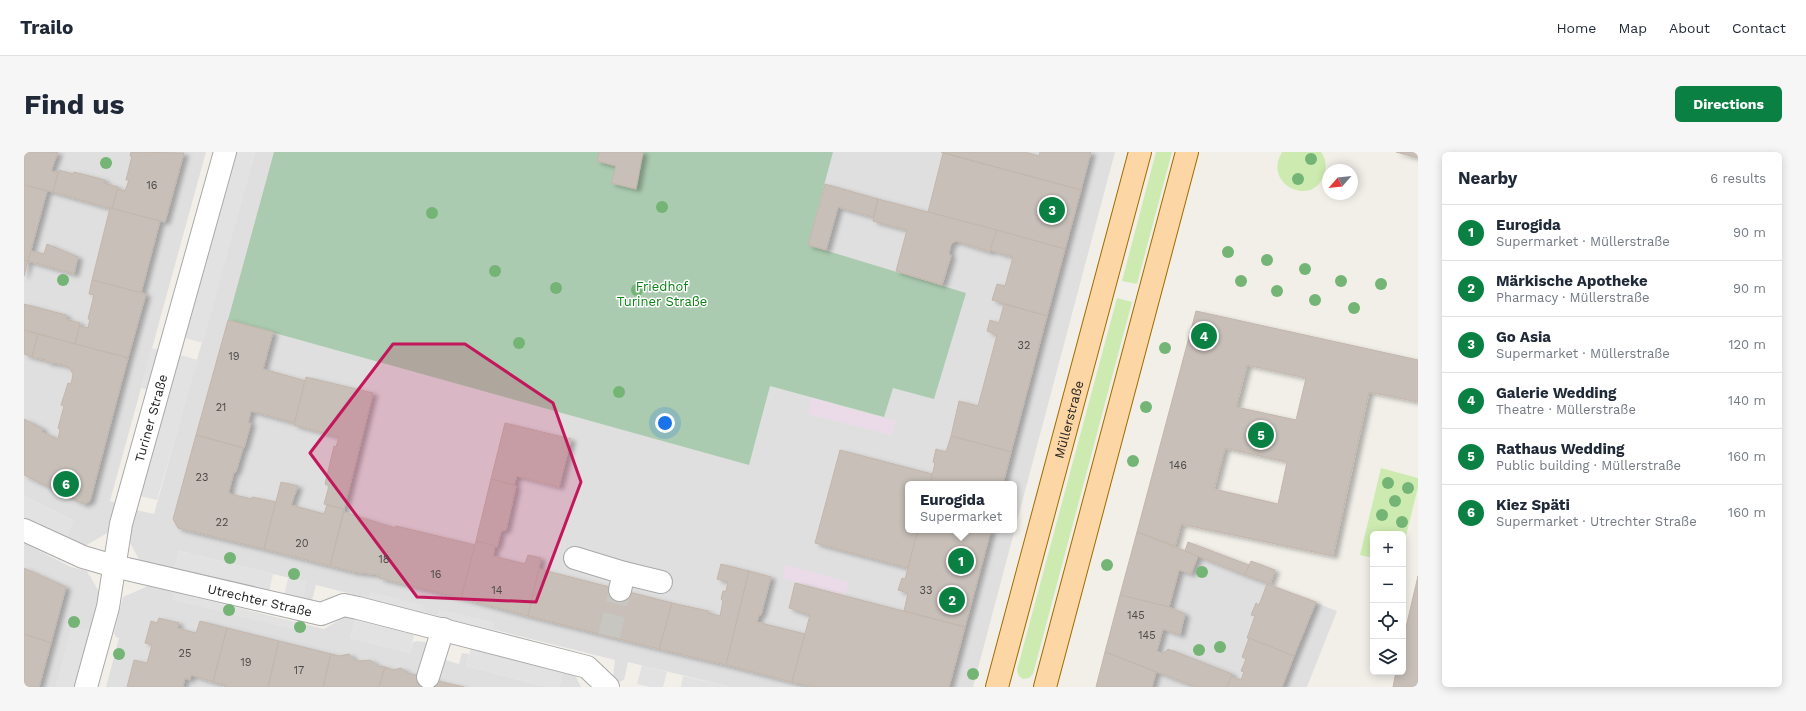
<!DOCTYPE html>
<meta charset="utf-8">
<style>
:root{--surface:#fff;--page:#f6f6f7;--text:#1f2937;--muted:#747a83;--line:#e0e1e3;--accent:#0b8043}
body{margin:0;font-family:"Work Sans",sans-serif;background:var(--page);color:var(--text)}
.controls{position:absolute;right:12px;bottom:12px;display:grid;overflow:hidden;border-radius:6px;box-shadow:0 2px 10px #0003}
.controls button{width:36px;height:36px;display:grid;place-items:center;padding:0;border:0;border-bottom:1px solid var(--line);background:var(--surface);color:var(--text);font:20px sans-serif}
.compass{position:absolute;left:1298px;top:12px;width:36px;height:36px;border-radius:50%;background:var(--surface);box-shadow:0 2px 10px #0003;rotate:242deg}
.you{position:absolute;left:641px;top:271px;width:14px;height:14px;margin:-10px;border:3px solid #fff;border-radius:50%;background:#1a73e8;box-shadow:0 0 0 6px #1a73e833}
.badge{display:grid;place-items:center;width:26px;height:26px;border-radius:50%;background:var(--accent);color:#fff;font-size:13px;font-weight:700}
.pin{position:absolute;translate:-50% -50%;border:2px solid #fff;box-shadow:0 1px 4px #0006}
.popup{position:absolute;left:881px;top:329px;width:112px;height:52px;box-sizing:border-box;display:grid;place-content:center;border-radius:6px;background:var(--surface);filter:drop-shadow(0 1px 3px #0005);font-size:13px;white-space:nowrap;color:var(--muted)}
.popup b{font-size:15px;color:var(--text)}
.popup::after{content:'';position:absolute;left:50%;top:100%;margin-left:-8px;border:8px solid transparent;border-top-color:var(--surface)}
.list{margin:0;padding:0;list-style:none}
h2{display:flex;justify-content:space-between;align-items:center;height:52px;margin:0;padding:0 16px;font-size:17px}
h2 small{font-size:13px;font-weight:400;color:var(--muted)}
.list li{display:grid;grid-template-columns:26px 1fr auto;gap:12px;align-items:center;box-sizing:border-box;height:56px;padding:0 16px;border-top:1px solid var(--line)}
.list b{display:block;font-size:15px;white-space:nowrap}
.list p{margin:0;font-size:13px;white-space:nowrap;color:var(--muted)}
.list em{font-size:13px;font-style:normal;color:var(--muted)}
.icon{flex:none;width:22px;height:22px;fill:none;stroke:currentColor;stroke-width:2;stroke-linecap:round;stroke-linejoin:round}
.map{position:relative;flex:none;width:1394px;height:535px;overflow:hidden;border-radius:6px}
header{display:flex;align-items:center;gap:24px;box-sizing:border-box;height:56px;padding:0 20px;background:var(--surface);border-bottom:1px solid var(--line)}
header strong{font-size:19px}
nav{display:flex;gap:22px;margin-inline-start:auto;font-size:14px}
.intro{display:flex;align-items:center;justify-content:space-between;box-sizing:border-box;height:96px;padding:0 24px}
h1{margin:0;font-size:28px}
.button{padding:10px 18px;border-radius:6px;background:var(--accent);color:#fff;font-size:14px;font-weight:700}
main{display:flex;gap:24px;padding:0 24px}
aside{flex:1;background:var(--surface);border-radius:6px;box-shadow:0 2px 10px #0003}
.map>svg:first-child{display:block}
</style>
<header>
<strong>Trailo</strong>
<nav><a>Home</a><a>Map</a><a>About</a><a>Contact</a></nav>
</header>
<div class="intro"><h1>Find us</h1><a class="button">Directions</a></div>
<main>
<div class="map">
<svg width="1394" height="535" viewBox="0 0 1394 535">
<defs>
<filter id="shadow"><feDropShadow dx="4.5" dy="2.5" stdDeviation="2" flood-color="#0004"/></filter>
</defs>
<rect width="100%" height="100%" fill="#f2efe9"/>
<g fill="#e0dfdf" fill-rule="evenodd">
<polygon points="0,0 182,0 86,349 93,351 85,380 61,394 44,387 43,384 49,368 0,344"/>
<path d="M231 0H1091L949 535H707L604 510 600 528 595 530H591L589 526 591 508 292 433 287 452 278 450 282 430 155 399 150 417 116 409 105 389 111 359 112 358 130 362ZM884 332H990V378H884Z"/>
<polygon points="1113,380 1313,459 1283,535 1072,535"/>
<polygon points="0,391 47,415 63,419 77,443 67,479 48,475 32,535 0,535"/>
<polygon points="124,434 300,477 319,466 323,464 328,465 331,469 326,486 386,501 389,490 393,489 401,490 403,494 401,502 435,512 438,501 445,502 442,514 524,535 82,535 95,486 92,485 90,481 99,445"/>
<polygon points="539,519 549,519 557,535 535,535"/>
</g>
<g fill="#ebdbe8">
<polygon points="788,245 810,251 810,253 872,269 868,283 784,262"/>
<polygon points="762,413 825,430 821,443 759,426"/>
</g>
<g fill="#cdebb0">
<polygon points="1132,0 1148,0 1113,132 1098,129"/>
<path d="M1258 0H1297C1302 7 1303 15 1300 23 1289 56 1238 33 1258 0Z"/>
<polygon points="1093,146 1108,150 1009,522 1005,526 999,527 995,524 993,518"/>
<polygon points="1357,316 1394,326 1394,335 1379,396 1379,382 1349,382 1349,406 1336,403"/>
</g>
<polygon fill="#aacbaf" points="250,0 809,0 784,93 942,141 910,247 869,236 860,265 746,234 725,313 204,168"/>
<g fill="#e2e2e2">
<polygon points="212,0 231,0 179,191 161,186"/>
<polygon points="128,196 135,198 124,238 117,236"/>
<polygon points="156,203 174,208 133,348 116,344"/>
<polygon points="0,344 49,368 43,384 44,387 0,366"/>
<polygon points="155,399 249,422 245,441 150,417"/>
<polygon points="264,426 283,430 278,449 260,444"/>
<polygon points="346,440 400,453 398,461 344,447"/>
<polygon points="150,441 201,453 199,460 148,448"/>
<polygon points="211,455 272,471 271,478 209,463"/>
<polygon points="414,457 471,470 469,478 413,464"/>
<polygon points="331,468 390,483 386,501 326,486"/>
<polygon points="48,474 67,479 52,535 32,535"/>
<polygon points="447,496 539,519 535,535 524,535 442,514"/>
<polygon points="618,513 643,520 639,535 626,535 613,532"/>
<polygon points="659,524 708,535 657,535"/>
</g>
<g fill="#c7bfb8" stroke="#c4b6ab" fill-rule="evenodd" filter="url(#shadow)">
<polygon points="0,0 34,0 27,19 34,21 29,40 0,33"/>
<polygon points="107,0 160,1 141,70 88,57 93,37 101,39 105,28 102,28 108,4 106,4"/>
<polygon points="575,0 619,0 612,37 587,31 592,14 573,9"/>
<polygon points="917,0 1001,0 1015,4 1016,0 1067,0 1057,38"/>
<polygon points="1372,0 1394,0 1394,6"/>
<polygon points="919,1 1057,38 1041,97 904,60"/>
<polygon points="35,18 49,22 50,20 81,28 80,31 94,35 88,57 29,40"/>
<polygon points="801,32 854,47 849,65 814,55 802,98 784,93"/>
<polygon points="0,33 23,39 4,109 0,108"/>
<polygon points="854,47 973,78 966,100 932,89 927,92 925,101 927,104 918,133 872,119 883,78 849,69"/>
<polygon points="86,56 136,69 117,141 68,128"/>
<polygon points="973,78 1041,97 1023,164 968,148 973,132 981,134 989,105 966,98"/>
<polygon points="23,92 54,105 50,122 4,109 7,99 20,102"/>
<polygon points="0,108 4,109 0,124"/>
<polygon points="68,128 122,142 104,206 51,192 55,174 64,176 66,167 64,167 70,143 65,142"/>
<polygon points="0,152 42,163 42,167 56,171 51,192 0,178"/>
<polygon points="980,152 1023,164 987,300 927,284 935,249 954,254 973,183 963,179 966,168 975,171"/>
<path d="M1172 159 1394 208V250L1345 240 1309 404 1157 372 1151 394 1113 380ZM1223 213 1282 226 1272 268 1212 255ZM1201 296 1263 310 1254 352 1190 337Z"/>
<polygon points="204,168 249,180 239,217 282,229 271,271 227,259 224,271 227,271 220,296 172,283"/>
<polygon points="0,178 14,182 8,205 0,202"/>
<polygon points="14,182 104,206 66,349 60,352 0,323 0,267 19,277 18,280 34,287 36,278 34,276 40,254 37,253 44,231 47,232 49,222 45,215 36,212 22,210 22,208 8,205"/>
<polygon points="282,225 349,241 320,357 300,352 305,334 301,332 310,294 312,295 315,285 270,273"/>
<polygon points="481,271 547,287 535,335 493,324 490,333 467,327"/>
<polygon points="172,283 219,296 212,320 210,320 205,339 206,342 228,347 228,345 252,350 240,397 154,376 149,367"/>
<polygon points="927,284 987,300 979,332 906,332 911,311 909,310 912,297 922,300"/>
<polygon points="816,298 908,322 906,332 884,332 884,378 894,378 884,416 791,391"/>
<polygon points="467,327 492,334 482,378 477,379 473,395 452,389"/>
<polygon points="257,330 274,334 267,353 300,362 303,353 320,357 306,414 240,397"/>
<polygon points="320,360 371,376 372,374 451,393 437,446 355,426 356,423 330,420 306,414"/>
<polygon points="894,378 967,378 941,475 880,459 884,441 874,438 878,426 881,427"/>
<polygon points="1113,380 1174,404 1167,422 1155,418 1145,455 1096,443"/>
<polygon points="452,389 471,394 469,404 501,412 504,403 517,406 504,464 437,446"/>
<polygon points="1164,390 1225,413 1221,423 1161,399"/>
<polygon points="1227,409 1251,418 1246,432 1221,423"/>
<polygon points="697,412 725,419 702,513 635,497 648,451 684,459 684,461 696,464 699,449 697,447 699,439 702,439 704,430 693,427"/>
<polygon points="0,416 42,435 27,491 0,482"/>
<polygon points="515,417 648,451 635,497 504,464"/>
<polygon points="725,419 747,425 737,463 735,463 733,470 781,482 768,530 702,513"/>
<polygon points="1394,424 1394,535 1369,535 1372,520 1379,520 1379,488"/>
<polygon points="771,431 941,475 925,535 790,535 768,530 786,463 765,456"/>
<polygon points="1243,432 1292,450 1270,504 1223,486 1231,464 1227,463 1232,451 1235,453"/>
<polygon points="1096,443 1145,455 1161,462 1156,483 1139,477 1133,499 1139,502 1144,497 1208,522 1203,535 1172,535 1081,500"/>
<polygon points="135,466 155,471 153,476 172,481 176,469 203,476 189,530 167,523 166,528 161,526 159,534 161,535 103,535 110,508 123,511 128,493 121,491 127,469 133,471"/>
<polygon points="203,476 255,489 244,535 200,535 201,533 189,530"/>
<polygon points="0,482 27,491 15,535 0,535"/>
<polygon points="1225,486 1270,504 1258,535 1203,535 1207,525 1217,528 1220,520 1217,519 1222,507 1218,505"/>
<polygon points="255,489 307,502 299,535 244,535"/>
<polygon points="1081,500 1132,520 1128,535 1072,535"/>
<polygon points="307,502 315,504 325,502 330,508 335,509 346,508 354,514 361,515 355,535 299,535"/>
<polygon points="361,515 369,518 377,516 384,521 391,523 399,522 414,529 412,535 355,535"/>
<polygon points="414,529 440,535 412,535"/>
</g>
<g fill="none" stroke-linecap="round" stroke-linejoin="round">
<polyline stroke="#c8c6c1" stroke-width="22" stroke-dasharray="22 11" stroke-linecap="butt" points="585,484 596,438"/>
<g stroke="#a9a9a9" stroke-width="24">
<g id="minor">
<path id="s1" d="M0 378 59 405 90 414 297 462 320 453 334 456 563 515 584 535"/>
<polyline points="551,406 600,421 596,438"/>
<polyline points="600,421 637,430"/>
<polyline points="404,525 419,477"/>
<path id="s2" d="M62 535 84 455 97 372 201 0"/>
</g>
</g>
<g stroke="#a06b00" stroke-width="24">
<g id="major">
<path id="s3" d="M973 535 1116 0"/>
<polyline points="1021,535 1163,0"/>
</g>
</g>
<use href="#minor" stroke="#fff" stroke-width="22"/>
<use href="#major" stroke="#fcd6a4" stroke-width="22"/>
</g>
<g fill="#74b475">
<circle cx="1287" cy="7" r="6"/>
<circle cx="82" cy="11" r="6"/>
<circle cx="1274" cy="27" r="6"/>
<circle cx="638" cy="55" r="6"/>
<circle cx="408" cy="61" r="6"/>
<circle cx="1204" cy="100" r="6"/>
<circle cx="1243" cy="108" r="6"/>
<circle cx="1281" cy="117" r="6"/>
<circle cx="471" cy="119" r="6"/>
<circle cx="39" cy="128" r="6"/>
<circle cx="1217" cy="129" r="6"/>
<circle cx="1317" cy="129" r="6"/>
<circle cx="1357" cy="132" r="6"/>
<circle cx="532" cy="136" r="6"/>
<circle cx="613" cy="138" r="6"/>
<circle cx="1253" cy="139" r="6"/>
<circle cx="1291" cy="148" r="6"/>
<circle cx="1330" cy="156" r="6"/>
<circle cx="495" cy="191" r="6"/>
<circle cx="1141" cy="196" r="6"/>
<circle cx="595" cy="240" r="6"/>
<circle cx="1122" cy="255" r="6"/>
<circle cx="1109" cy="309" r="6"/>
<circle cx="1364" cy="331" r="6"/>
<circle cx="1384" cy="336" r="6"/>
<circle cx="1371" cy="349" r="6"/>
<circle cx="1358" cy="363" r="6"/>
<circle cx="1378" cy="370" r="6"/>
<circle cx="206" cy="406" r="6"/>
<circle cx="1083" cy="413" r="6"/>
<circle cx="1178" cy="420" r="6"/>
<circle cx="270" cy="422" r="6"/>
<circle cx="205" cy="458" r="6"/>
<circle cx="50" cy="470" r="6"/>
<circle cx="276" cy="475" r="6"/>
<circle cx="1196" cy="495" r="6"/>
<circle cx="1175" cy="498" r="6"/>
<circle cx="95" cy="502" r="6"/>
<circle cx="949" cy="522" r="6"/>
</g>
<path fill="#c2185b" fill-opacity="0.2" stroke="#c2185b" stroke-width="3" stroke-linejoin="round" d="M369 192H441L529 251 557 330 512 450 393 445 286 301Z"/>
<g text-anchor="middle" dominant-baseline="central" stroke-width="3" stroke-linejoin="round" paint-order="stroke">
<g font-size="11" fill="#4b4948">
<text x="128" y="33">16</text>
<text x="1000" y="193">32</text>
<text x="210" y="204">19</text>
<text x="197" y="255">21</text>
<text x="1154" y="313">146</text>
<text x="178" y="325">23</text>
<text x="198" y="370">22</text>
<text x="278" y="391">20</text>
<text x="360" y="407">18</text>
<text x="412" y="422">16</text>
<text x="473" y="438">14</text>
<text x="902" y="438">33</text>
<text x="1112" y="463">145</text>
<text x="1123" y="483">145</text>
<text x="161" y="501">25</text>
<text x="222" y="510">19</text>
<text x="275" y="518">17</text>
</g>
<g font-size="13" fill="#0c8416" stroke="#fff">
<text x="638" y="134">Friedhof<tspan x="638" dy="15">Turiner Straße</tspan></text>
</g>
<g font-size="13" fill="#222" stroke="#fff">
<text stroke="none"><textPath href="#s2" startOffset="277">Turiner Straße</textPath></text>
<text stroke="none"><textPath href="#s3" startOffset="277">Müllerstraße</textPath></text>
<text stroke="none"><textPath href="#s1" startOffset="247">Utrechter Straße</textPath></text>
</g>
</g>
</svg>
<div class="controls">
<button>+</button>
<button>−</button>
<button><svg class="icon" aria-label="locate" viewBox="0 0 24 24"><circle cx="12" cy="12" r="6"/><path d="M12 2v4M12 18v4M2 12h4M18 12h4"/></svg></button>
<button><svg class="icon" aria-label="layers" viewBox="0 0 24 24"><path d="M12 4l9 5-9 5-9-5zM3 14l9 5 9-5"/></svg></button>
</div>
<svg class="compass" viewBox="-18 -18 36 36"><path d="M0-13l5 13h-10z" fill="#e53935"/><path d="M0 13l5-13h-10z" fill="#747a83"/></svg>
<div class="you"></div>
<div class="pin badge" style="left:937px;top:409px">1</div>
<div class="popup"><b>Eurogida</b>Supermarket</div>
<div class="pin badge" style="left:928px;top:448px">2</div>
<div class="pin badge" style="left:1028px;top:58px">3</div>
<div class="pin badge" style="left:1180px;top:184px">4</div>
<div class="pin badge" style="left:1237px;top:283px">5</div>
<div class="pin badge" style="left:42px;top:332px">6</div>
</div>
<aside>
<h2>Nearby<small>6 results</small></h2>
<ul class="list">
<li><span class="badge">1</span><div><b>Eurogida</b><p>Supermarket · Müllerstraße</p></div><em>90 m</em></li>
<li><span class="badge">2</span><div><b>Märkische Apotheke</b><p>Pharmacy · Müllerstraße</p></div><em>90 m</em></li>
<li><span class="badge">3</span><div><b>Go Asia</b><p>Supermarket · Müllerstraße</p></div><em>120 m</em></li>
<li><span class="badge">4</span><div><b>Galerie Wedding</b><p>Theatre · Müllerstraße</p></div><em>140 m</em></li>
<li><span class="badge">5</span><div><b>Rathaus Wedding</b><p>Public building · Müllerstraße</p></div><em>160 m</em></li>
<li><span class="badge">6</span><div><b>Kiez Späti</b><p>Supermarket · Utrechter Straße</p></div><em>160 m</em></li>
</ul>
</aside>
</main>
